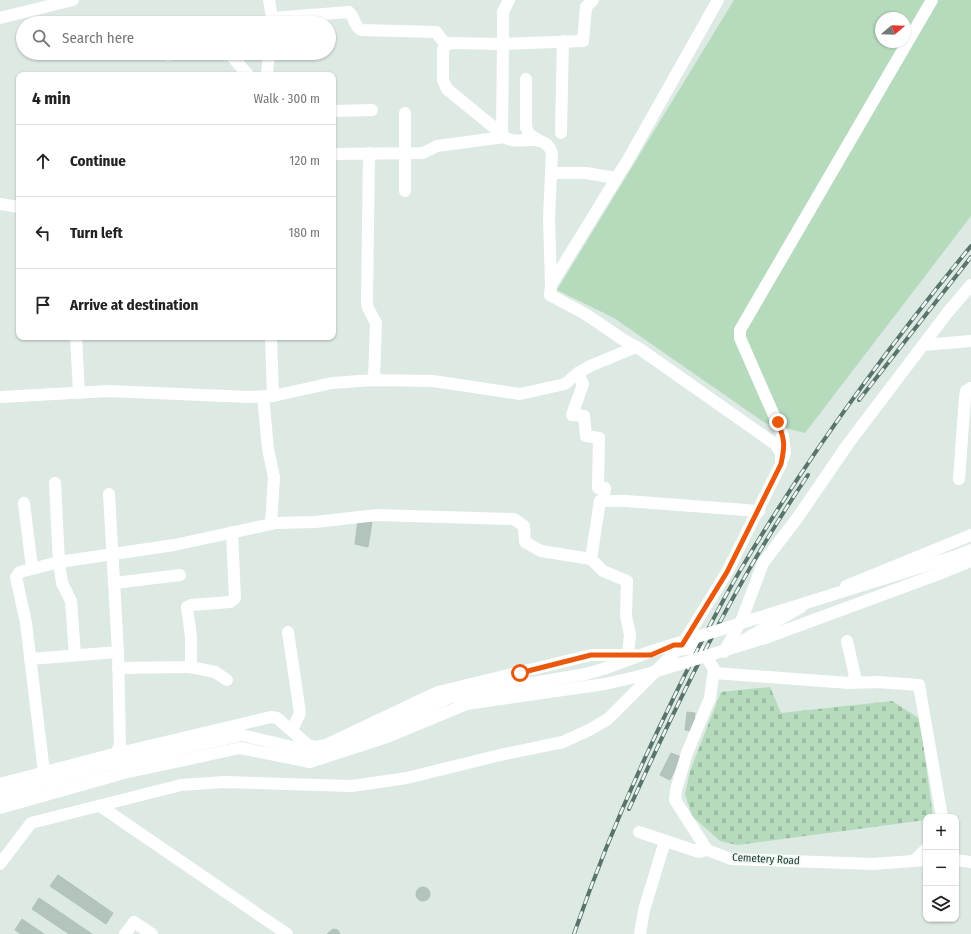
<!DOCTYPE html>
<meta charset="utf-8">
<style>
:root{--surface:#fff;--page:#f2f2f2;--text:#222;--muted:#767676;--line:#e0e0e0}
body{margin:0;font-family:"Fira Sans Condensed",sans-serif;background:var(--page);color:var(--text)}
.controls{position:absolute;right:12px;bottom:12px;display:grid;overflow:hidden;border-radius:8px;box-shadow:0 1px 3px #0004}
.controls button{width:36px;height:36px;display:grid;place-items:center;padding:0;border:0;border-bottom:1px solid var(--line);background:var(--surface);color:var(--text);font:20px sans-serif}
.compass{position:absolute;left:875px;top:12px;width:36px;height:36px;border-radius:50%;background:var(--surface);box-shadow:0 1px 3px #0004;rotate:71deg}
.stop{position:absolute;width:12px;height:12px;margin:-9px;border:3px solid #ea580c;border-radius:50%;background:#fff}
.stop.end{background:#ea580c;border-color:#fff;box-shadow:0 1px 4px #0008}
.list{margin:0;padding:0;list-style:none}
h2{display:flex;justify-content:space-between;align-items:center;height:52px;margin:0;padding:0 16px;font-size:17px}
h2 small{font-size:13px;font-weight:400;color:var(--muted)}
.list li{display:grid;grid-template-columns:26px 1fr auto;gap:12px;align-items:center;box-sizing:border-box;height:72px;padding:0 16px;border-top:1px solid var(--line)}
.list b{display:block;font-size:15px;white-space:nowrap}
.list em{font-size:13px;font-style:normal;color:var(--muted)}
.icon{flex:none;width:22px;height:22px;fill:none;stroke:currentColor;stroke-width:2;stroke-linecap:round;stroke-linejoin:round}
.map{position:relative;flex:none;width:971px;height:934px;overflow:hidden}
.search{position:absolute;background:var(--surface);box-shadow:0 1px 3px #0004;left:16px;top:16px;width:320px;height:44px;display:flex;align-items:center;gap:10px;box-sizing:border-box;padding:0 14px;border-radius:22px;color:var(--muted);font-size:15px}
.panel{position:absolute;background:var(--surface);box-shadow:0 1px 3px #0004;left:16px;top:72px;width:320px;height:268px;border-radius:8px}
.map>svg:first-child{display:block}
</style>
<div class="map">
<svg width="971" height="934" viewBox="0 0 971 934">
<defs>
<pattern id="cemetery-stones" width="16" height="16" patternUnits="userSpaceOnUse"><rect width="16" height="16" fill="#b5dbbc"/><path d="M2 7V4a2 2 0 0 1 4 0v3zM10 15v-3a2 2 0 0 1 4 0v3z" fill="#9bbda2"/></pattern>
</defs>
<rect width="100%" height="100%" fill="#dde9e3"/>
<polygon fill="url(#cemetery-stones)" points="770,687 781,713 892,701 920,719 933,817 926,817 926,820 737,845 720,841 692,816 685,794 690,771 721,692"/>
<path fill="#b5dbbc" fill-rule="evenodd" d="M734 0H971V216L805 433 765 423 614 318 557 290ZM881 18H905V42H881Z"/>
<g fill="#b2c4bb" stroke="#afc2b9">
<polygon points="358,520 372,522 368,547 355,544"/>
<polygon points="687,712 695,713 693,731 685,730"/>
<polygon points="671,753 681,757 670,780 660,775"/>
<polygon points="58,875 113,913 106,924 50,886"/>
<circle cx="423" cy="894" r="7"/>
<polygon points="39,898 92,934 69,934 32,909"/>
<polygon points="22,919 44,934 21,934 15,930"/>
<polygon points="333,929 338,930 340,934 327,934"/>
</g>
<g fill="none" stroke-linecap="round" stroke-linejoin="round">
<g stroke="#fff" stroke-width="12">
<path d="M269 0 272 18 349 12C355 17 353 25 361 30L436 32 446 45"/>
<polyline points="0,18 73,0"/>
<polyline points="229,53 248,75"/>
<polyline points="168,55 178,53"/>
<polyline points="267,75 269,53"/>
<polyline points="526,79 526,127 529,134 540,141"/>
<polyline points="333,111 372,110"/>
<polyline points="405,113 405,191"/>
<polyline points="561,133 563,41"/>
<polyline points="502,134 447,89 443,80 443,50 444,47 449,43 503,44 503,12 509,0"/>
<polyline points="369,153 367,302 368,308 376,323 374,380"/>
<polyline points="333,154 423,153 437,146 504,137"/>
<polyline points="552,173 586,173 616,178"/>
<polyline points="0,204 19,207"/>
<path d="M551 285 549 218 552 153C544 128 512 150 502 134L503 44 583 41 586 7 593 0"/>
<polyline points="76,337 79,393"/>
<polyline points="271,337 273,396"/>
<polyline points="923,345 971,341"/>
<polyline points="578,373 583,384 572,415 584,416 586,436 599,438 598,488 605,488 603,501"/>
<polyline points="263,396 268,449 274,477 271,524"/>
<polyline points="0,397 108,391 249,397 273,396 332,383 374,380 433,381 520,394 565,384 578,373 590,366 636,347"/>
<polyline points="783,458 785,453 783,436 740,338 740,330 932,0"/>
<polyline points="959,479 965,397 966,391 971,388"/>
<polyline points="55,483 59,562 62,583 71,601 75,655"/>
<polyline points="24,503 32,568"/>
<polyline points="953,557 971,550"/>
<polyline points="591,559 600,501 626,501 759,511"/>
<polyline points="944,572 971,561"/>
<polyline points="114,583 180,575"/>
<polyline points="846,586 971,535"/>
<polyline points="288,632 300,713 292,730"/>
<polyline points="847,641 855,676 852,682"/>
<polyline points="739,643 801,607"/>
<polyline points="678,650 693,648 704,653 714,669 710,698 687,753 676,790 675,800 707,850 731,859 873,864 926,860"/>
<polyline points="724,652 742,619 763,563 798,517 848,444 948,312 971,285"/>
<polyline points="30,659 118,652"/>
<polyline points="190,667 215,672 227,680"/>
<polyline points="118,668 188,667 191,666 191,637 187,607 191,605 230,602 235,598 232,532"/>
<polyline points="714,673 849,683 877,682 919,685 942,817"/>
<polyline points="115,754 271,717 277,718 308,745 315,747 326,745 438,692 591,655 635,655"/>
<polyline points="44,772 26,623 16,577 20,572 59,562 174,545 276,523 315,522 377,515 514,519 524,526 525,542 541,551 591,559 603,571 627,581 626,616 630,635 628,655"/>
<polyline points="0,784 110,755 115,754 120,746 118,652 109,494"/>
<polyline points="0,796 108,765 242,735 309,751"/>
<polyline points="100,806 287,934"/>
<polyline points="0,808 124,773 240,748 310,762 387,737 467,704 605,684 644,675"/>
<polyline points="639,832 699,852 707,850"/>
<polyline points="916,859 926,849"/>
<polyline points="956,860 971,862"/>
<polyline points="0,864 31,823 181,785 225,782 352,786 407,778 500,755 563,742 589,730 608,719 682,645 727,572 781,464 781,453 775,444 640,349 622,339 587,315 550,295 551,285 629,158 718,0"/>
<polyline points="125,934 134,922 152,934"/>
<polyline points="640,934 644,910 665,841"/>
</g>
<g stroke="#58746b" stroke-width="4">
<g id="rail">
<polyline points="859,400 971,257"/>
<path d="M629 809C681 694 737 580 808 475"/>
<path d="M574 934C602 853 636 774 674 697 695 654 716 611 741 569 808 456 887 348 971 246"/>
</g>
</g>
<use href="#rail" stroke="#edf6f1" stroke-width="2.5" stroke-dasharray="8" stroke-linecap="butt"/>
<g stroke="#fff" stroke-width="12">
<polyline points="644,675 765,638 944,572"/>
<polyline points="309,751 319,751 382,730 450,697 586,674 603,669 652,651 953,557"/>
</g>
</g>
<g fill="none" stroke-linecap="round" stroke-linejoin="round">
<path stroke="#ea580c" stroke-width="5" d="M520 673 591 655H651L674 645H682L727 572 781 464C785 445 785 441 778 422"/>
</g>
<g text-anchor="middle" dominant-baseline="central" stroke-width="3" stroke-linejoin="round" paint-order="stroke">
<g font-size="11" fill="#1f382f" stroke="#edf6f1">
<text transform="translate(766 859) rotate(3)">Cemetery Road</text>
</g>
</g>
</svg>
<div class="controls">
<button>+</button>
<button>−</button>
<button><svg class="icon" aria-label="layers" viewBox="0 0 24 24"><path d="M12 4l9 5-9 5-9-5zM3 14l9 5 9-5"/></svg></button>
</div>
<svg class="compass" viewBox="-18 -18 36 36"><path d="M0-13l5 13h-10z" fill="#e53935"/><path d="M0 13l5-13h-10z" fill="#767676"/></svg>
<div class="stop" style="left:520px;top:673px"></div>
<div class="stop end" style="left:778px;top:422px"></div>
<div class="search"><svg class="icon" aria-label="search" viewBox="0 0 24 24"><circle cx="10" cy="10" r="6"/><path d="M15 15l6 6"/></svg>Search here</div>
<section class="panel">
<h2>4 min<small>Walk · 300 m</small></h2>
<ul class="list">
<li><svg class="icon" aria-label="ahead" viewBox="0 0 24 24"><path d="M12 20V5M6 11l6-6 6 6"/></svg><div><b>Continue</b></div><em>120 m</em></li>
<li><svg class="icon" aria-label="left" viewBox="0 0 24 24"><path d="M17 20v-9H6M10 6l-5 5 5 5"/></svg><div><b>Turn left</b></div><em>180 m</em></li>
<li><svg class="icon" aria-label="arrive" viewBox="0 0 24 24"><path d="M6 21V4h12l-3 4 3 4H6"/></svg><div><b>Arrive at destination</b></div></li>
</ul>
</section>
</div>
